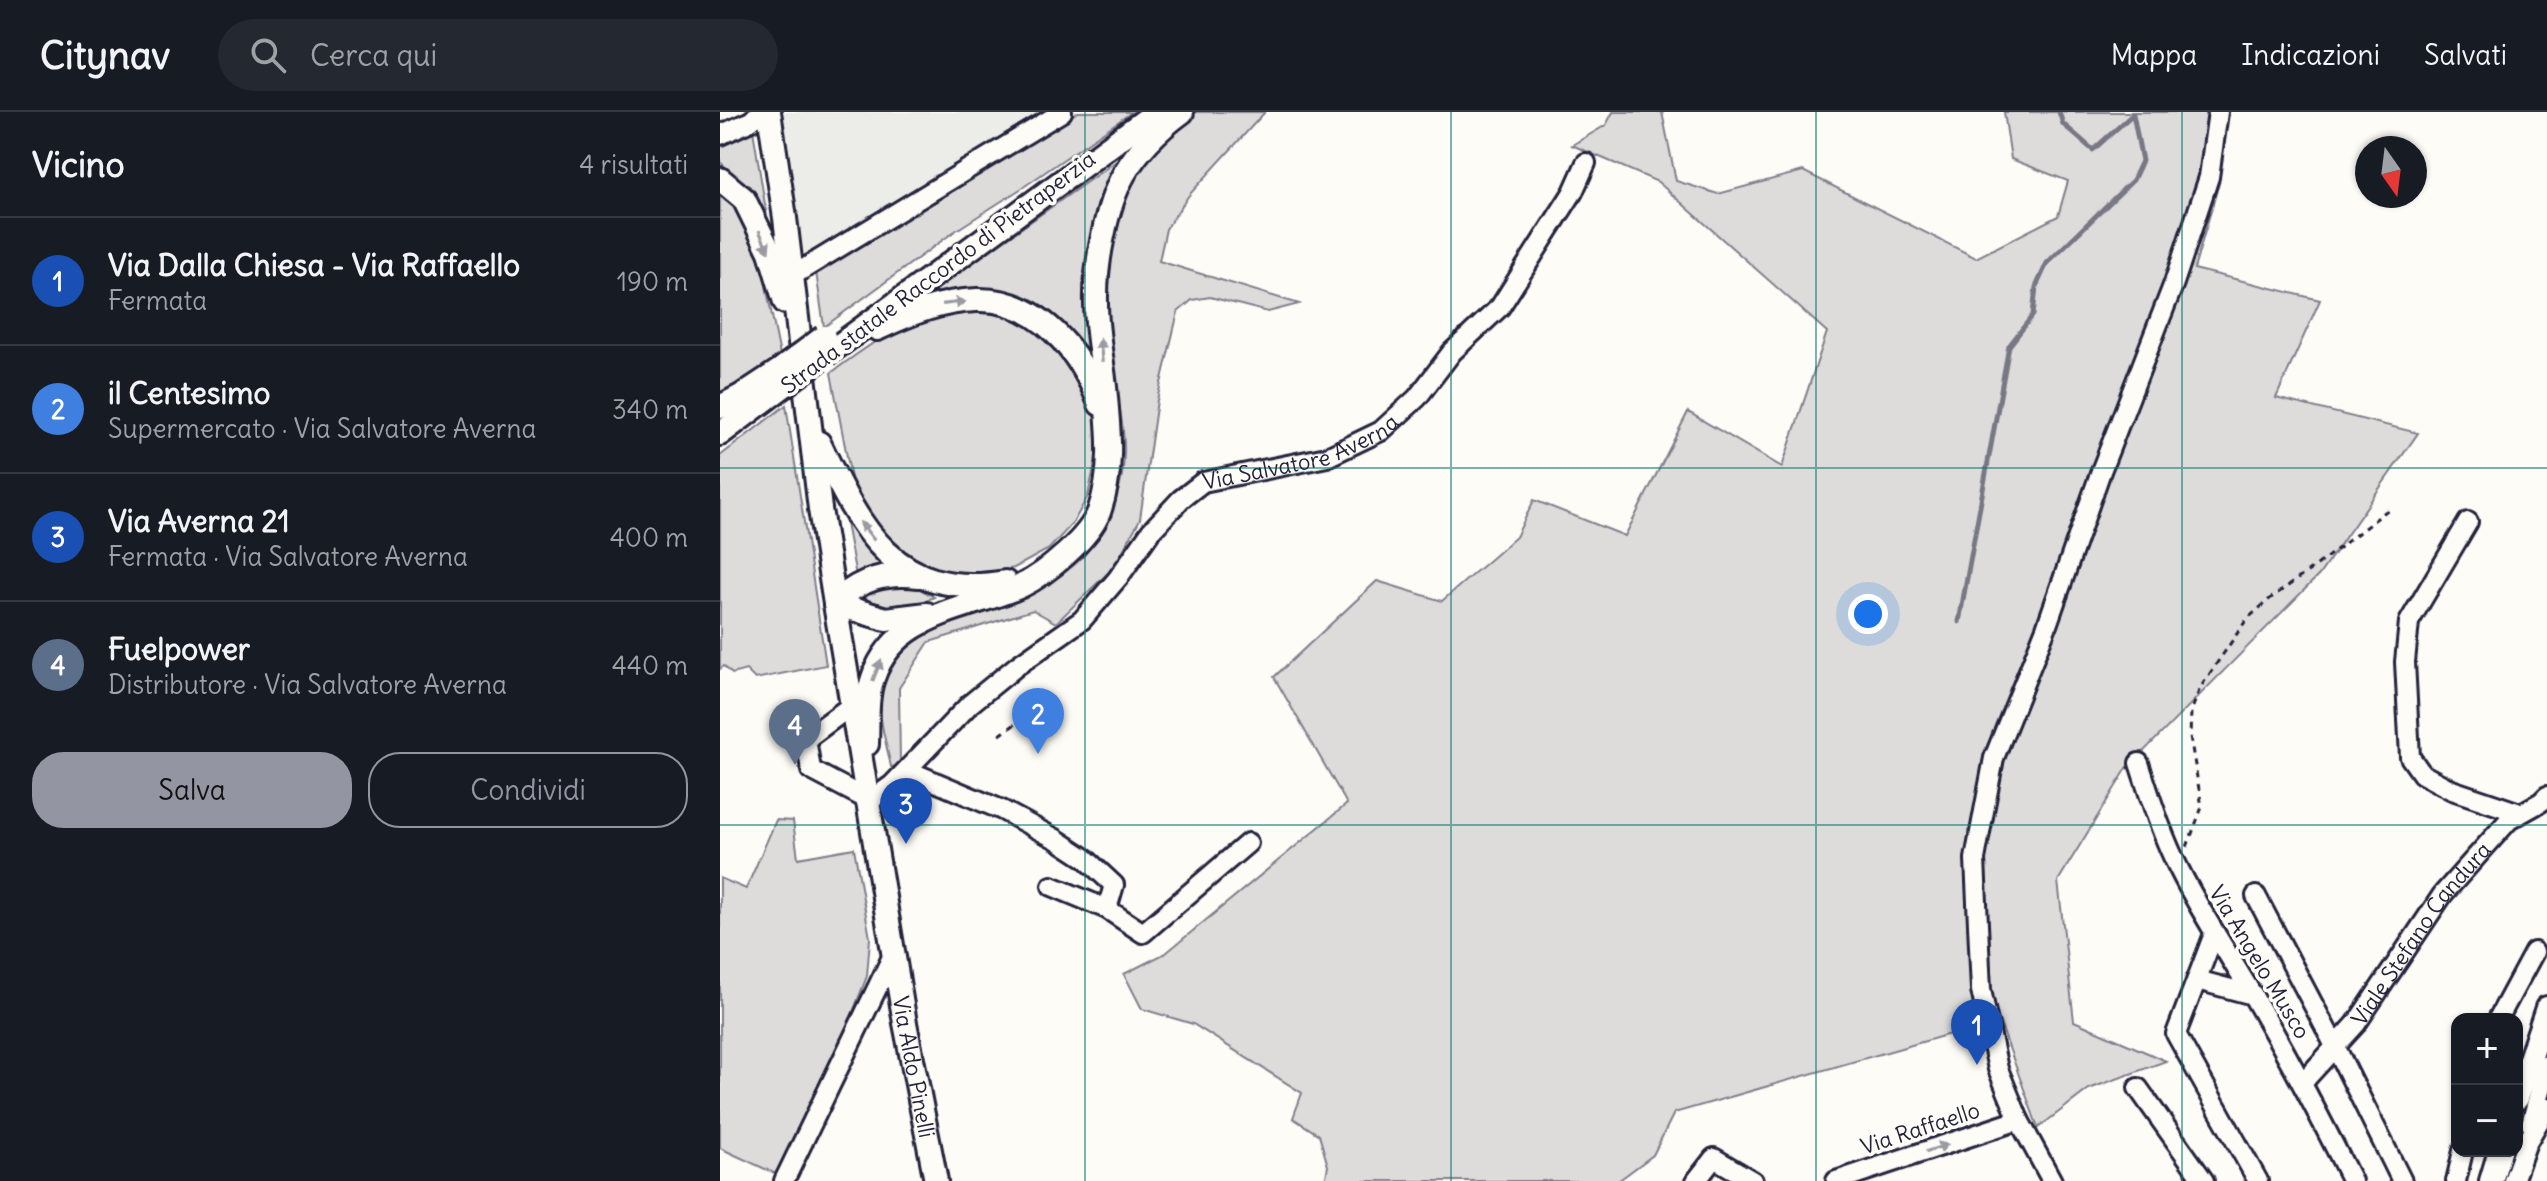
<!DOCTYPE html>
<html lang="it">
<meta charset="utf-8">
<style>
:root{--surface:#171b24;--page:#242831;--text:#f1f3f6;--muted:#9ea1a6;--line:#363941;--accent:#9495a2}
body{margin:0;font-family:Delius,sans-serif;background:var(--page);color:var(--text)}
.controls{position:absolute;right:24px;bottom:24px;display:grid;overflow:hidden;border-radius:16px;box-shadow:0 2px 6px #0004}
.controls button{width:72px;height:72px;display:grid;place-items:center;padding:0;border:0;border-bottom:2px solid var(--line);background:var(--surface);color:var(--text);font:40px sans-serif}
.compass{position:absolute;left:1635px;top:24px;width:72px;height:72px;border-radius:50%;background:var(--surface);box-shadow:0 2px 6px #0004;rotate:166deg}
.you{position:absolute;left:1148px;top:502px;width:28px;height:28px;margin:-20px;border:6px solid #fff;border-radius:50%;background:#1a73e8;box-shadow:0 0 0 12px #1a73e833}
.badge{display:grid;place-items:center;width:52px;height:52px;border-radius:50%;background:var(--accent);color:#fff;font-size:26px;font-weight:700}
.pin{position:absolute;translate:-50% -66px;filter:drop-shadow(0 2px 4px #0008)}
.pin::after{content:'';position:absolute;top:42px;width:28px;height:24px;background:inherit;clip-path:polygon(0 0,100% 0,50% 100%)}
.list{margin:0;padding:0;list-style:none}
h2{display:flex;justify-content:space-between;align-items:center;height:104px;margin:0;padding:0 32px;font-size:34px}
h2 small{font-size:26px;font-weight:400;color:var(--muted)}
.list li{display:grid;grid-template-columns:52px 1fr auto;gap:24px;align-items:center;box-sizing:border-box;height:128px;padding:0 32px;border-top:2px solid var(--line)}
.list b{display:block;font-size:30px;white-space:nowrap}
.list p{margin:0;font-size:26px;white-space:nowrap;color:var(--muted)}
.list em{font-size:26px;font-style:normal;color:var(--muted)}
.actions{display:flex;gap:16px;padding:24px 32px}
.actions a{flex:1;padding:18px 0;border:2px solid var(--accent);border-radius:32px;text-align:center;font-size:28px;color:var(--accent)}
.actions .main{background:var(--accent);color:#111}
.icon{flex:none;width:44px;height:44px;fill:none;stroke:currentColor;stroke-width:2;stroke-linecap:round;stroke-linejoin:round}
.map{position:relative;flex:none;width:1827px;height:1069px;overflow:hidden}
header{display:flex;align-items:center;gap:48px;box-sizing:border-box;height:112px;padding:0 40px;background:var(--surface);border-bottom:2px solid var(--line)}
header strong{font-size:38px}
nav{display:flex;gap:44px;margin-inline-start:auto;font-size:28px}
.search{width:560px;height:72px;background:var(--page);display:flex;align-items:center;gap:20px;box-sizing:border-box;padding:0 28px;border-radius:44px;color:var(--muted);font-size:30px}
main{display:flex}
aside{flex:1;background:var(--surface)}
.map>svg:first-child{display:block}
</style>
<header>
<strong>Citynav</strong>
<div class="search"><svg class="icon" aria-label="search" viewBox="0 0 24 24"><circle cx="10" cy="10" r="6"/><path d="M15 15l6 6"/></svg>Cerca qui</div>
<nav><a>Mappa</a><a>Indicazioni</a><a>Salvati</a></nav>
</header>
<main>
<aside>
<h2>Vicino<small>4 risultati</small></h2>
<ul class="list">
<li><span class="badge" style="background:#1a4fb4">1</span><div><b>Via Dalla Chiesa - Via Raffaello</b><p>Fermata</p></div><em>190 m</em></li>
<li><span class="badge" style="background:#3f7fe0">2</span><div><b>il Centesimo</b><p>Supermercato · Via Salvatore Averna</p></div><em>340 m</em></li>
<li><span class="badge" style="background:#1a4fb4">3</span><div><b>Via Averna 21</b><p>Fermata · Via Salvatore Averna</p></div><em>400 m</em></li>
<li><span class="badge" style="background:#5c6f8a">4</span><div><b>Fuelpower</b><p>Distributore · Via Salvatore Averna</p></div><em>440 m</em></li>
</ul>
<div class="actions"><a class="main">Salva</a><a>Condividi</a></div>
</aside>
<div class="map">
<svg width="1827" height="1069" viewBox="0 0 1827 1069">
<rect width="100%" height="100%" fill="#fdfcf7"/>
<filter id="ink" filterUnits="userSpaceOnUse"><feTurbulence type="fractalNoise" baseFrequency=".0125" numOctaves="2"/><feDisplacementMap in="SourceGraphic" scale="16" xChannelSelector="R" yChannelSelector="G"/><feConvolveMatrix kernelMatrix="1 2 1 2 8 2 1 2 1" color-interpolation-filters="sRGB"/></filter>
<g filter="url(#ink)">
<polygon fill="#ecece9" points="49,0 342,0 72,164"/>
<g fill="#dddcdb" stroke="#807f8b" stroke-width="2">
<polygon points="358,0 412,0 302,76 235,119 104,215 96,160"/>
<path d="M471 0H545L469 83 446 117 439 149 579 192 548 200 490 185 472 188 458 200 437 288 420 407 394 455 336 511 313 498 209 530 179 576 180 654 171 655C166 630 157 602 160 577 168 514 238 507 286 491 310 483 334 470 354 453 373 438 383 414 393 393 418 338 394 282 387 227 385 209 384 152 387 136 396 98 420 47 448 19 455 12 464 6 471 0Z"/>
<polygon points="893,0 942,0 956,69 998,82 1083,59 1256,146 1338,104 1348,69 1291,47 1284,0 1507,0 1499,71 1474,157 1600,188 1556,286 1698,321 1599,463 1407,656 1338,769 1354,909 1446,949 1369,977 1318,1016 1279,908 954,1001 933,1043 898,1069 605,1069 608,1054 599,1023 573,1006 582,981 473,912 422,897 404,862 446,841 627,692 554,565 657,469 722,489 796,425 814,388 905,424 968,300 1062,355 1107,220 938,70 852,33 886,13"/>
<polygon points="33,18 48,111 21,69 0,50 0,31"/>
<polygon points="395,50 373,248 364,241 347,218 221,182 214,178"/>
<polygon points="0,68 34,115 61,248 0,286"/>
<path d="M259 195 314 211 363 269 376 308V347L368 384 353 411 329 437 294 456 260 464 231 462 197 452 178 440 144 400 132 371 111 261C143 237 176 213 215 202 229 198 245 197 259 195Z"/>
<polygon points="66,293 106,553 35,567 26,558 12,562 4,554 0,557 0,344"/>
<polygon points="125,406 169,455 136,464"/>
<path d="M177 470 196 475 214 485C187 497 170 503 145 486L148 481Z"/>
<polygon points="56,708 73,709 78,746 134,736 150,826 147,864 131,905 56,1062 0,1036 0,766 26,777"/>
</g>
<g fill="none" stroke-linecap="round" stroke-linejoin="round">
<polyline stroke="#787885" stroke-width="5" points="1239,510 1289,234 1313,203 1316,175 1327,151 1413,68 1422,49 1413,2 1373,38 1343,12 1339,0"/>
<g stroke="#22223b" stroke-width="24">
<g id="minor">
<polyline points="0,23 31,9 40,0"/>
<polyline points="72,164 342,0"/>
<polyline points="1748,410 1689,510 1685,550 1690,645 1702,662 1732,678 1800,701"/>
<path id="s1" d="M132 593 86 627 91 658 150 689 172 673 250 592 298 553 362 508 398 466 431 419 461 387 483 370 607 345 661 319 697 286 732 240 780 195 853 80 866 51"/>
<path d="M1419 651C1431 688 1442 724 1460 759 1483 805 1512 847 1537 891 1571 949 1602 1009 1632 1069"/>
<polyline points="187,658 282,698 336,727 365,746 394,773 387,797"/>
<polyline points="332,774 387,797 423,821 528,731"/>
<polyline points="1536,784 1615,934 1682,1069"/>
<polyline points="1494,822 1456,922 1538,1069"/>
<polyline points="1477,868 1533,883"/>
<polyline points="1778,907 1814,840"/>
<path id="s2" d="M1583 970 1636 912 1723 782 1789 708 1821 690 1827 684"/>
<polyline points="1418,976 1484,1069"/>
<polyline points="1811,1012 1827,953"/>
<polyline points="64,1069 174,841"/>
<polyline points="976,1069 994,1046 1033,1069"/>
<polyline points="1116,1069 1299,1008"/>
<polyline points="1332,1069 1299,1008 1278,957 1261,878 1255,747 1274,646 1326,516 1381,359 1454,171 1489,65 1498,0"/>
<polyline points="1736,1069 1743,1039"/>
<polyline points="1793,1069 1807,1030 1827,996"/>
</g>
</g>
<g stroke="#22223b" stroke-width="28">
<g id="major">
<path id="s3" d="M49 0 65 106 100 397 115 492 185 911 216 1069"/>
<polyline points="0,67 24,87 50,140 65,190"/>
<path d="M157 217C189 202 221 189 257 188 318 186 361 240 380 292"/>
<polyline points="110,240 436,0"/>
<polyline points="0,295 21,284 59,259"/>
<polyline points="0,322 65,273"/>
<path d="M99 331C140 416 174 489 285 470"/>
<polyline points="115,492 166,507 207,502"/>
<path d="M115 492C138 467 166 460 199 464"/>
<path d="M147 632C148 611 146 585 153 566 175 500 248 498 301 474 326 462 369 426 379 400 394 358 389 318 385 275 382 247 376 218 376 191 375 153 386 94 404 62 418 38 440 16 462 0"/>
<polyline points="1797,986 1827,896"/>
<polyline points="1771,1069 1780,1039"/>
</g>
</g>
<g stroke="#22223b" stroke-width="3" stroke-dasharray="6 6" stroke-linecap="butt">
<circle cx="319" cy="594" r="13"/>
<polyline points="280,623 309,602"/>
<polyline points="1467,735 1482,695 1470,624 1471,600 1480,576 1527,507 1551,486 1597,453 1670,396"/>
</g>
<use href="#minor" stroke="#fdfcf7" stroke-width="18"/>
<use href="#major" stroke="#fdfcf7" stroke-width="22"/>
<g stroke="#22223b" stroke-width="28" stroke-linecap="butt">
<g id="major-bridge">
<polyline points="59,259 104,225"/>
<polyline points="65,273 99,248"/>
</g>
</g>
<use href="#major-bridge" stroke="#fdfcf7" stroke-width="22"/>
</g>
<defs><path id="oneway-solid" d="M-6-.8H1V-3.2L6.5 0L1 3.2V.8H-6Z" transform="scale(2)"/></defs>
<g fill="#9a9aa2">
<use href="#oneway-solid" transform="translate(44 129) rotate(65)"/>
<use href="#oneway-solid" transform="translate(234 191) rotate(-7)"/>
<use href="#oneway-solid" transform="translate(381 238) rotate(-96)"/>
<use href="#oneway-solid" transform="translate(147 419) rotate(-128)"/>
<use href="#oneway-solid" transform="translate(157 558) rotate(-68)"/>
<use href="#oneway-solid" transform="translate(1217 1036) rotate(-18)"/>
</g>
</g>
<path fill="none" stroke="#0f766e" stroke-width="2" stroke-opacity="0.55" d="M365 0V1069M731 0V1069M1096 0V1069M1462 0V1069M0 356H1827M0 713H1827"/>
<g text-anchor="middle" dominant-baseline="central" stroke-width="7" stroke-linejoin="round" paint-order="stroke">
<g font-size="22" fill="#22223b" stroke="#fdfcf7">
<text transform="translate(218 160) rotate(-37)">Strada statale Raccordo di Pietraperzia</text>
<text stroke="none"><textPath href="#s1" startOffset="722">Via Salvatore Averna</textPath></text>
<text stroke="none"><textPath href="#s2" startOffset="190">Viale Stefano Candura</textPath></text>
<text transform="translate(1540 850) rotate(59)">Via Angelo Musco</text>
<text stroke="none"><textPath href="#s3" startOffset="966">Via Aldo Pinelli</textPath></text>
<text transform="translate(1200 1016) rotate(-18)">Via Raffaello</text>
</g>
</g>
</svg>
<div class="controls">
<button>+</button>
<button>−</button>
</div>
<svg class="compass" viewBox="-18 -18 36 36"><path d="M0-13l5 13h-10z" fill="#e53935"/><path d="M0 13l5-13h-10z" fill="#9ea1a6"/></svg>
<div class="you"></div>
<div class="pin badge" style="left:1257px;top:953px;background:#1a4fb4">1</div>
<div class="pin badge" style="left:318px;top:642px;background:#3f7fe0">2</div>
<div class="pin badge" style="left:186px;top:732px;background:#1a4fb4">3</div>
<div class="pin badge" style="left:75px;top:653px;background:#5c6f8a">4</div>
</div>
</main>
